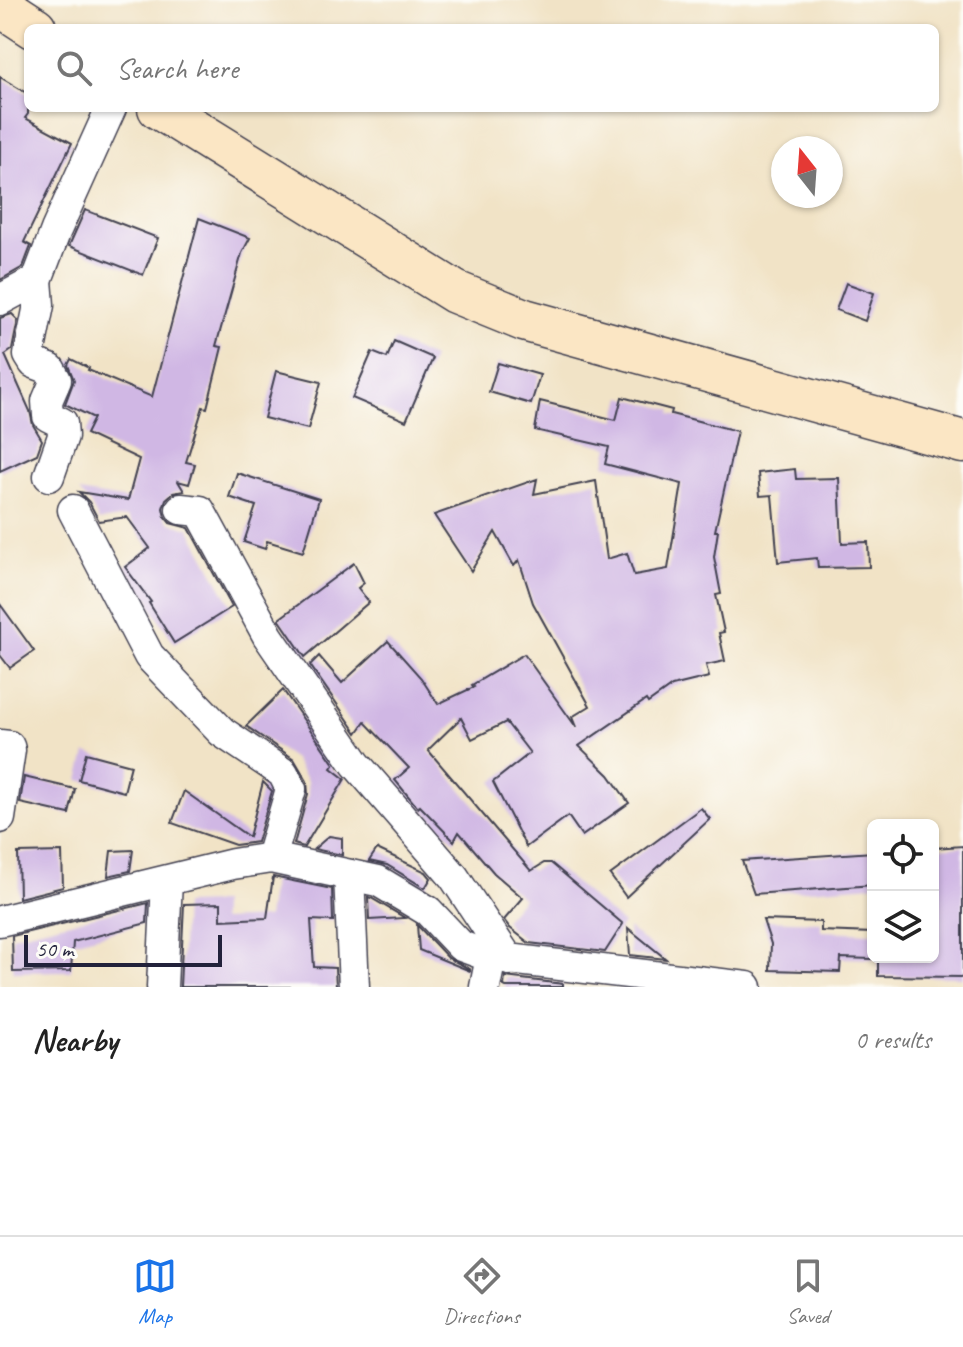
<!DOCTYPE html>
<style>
:root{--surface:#fff;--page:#f6f6f6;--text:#222;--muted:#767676;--line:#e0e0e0;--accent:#1a73e8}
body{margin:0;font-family:Caveat,sans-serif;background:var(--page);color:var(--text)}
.controls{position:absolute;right:24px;bottom:24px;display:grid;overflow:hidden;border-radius:12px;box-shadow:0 2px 6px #0004}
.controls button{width:72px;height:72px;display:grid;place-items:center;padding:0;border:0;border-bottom:2px solid var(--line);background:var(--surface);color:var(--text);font:40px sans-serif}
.compass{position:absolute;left:771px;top:136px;width:72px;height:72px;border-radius:50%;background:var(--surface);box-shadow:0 2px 6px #0004;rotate:343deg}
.scale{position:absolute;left:24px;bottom:20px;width:198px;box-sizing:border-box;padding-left:8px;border:4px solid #22223b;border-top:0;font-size:22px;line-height:28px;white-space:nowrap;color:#22223b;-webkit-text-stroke:6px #fdfcf7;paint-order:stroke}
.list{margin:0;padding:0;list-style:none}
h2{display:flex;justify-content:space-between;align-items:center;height:104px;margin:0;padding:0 32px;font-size:34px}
h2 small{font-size:26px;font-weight:400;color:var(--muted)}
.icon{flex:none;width:44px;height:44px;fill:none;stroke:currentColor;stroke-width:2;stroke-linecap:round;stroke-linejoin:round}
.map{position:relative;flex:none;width:963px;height:987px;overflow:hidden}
.search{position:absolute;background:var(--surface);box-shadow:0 2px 6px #0004;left:24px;right:24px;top:24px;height:88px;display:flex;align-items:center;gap:20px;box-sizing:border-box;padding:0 28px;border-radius:12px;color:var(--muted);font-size:30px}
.sheet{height:248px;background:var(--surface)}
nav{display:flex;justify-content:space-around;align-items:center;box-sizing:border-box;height:112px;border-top:2px solid var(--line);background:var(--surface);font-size:22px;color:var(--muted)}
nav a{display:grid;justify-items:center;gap:4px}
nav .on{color:var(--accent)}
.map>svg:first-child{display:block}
</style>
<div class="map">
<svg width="963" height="987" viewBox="0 0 963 987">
<rect width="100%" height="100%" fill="#fdfcf7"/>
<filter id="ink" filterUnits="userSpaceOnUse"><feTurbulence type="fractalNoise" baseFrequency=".0125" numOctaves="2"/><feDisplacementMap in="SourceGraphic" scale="16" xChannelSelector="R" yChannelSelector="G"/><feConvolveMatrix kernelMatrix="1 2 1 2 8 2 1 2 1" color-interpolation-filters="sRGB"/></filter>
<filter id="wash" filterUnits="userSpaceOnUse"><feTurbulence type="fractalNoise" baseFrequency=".006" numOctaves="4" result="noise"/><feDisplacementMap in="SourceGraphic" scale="32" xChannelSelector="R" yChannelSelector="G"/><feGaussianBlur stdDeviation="1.8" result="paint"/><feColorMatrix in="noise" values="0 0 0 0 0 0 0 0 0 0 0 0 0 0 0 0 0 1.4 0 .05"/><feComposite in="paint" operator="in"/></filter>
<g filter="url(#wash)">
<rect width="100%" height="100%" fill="#f1e3c6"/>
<g id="blocks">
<g fill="#d0b7e4">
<polygon points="0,77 28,94 28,114 25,118 72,143 24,242 31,246 23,267 0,280"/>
<polygon points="85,210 158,238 143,275 69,246"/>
<polygon points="199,218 250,238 242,253 216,346 222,347 207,408 203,407 186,462 195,464 189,484 178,481 184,491 173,493 166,499 163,508 165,517 170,523 189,528 232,607 174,643 149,603 151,602 125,567 150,548 127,517 99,521 89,502 79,492 128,500 139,459 86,434 94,418 65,404 74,380 68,365 71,359 89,368 88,370 152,397"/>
<polygon points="846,283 874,293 865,321 836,310"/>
<polygon points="12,314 18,320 12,350 5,355 30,411 33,425 42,440 37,454 0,471 0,318"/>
<polygon points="394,341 433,358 406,421 352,398 372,352 387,358"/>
<polygon points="498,363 540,375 531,404 489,392"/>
<polygon points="276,371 321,382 308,429 264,418"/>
<polygon points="622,397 672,410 671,414 737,431 715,531 718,531 714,557 721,594 716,595 724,632 719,633 725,661 706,665 709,677 672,686 648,703 646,700 579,746 609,775 629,803 582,836 568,816 526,847 493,782 530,753 506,722 472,739 461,718 428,750 531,871 544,863 551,863 623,924 605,952 529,943 510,928 504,920 523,898 494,873 459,832 454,841 420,806 418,808 395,780 409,768 365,722 357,733 310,665 319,656 342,683 388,641 421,678 438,704 474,687 472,685 524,654 576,727 572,717 590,706 533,603 519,560 514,566 495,532 471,571 434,515 537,479 534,494 596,481 607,559 627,553 634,575 668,569 682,484 605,464 609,447 535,430 540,401 616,420"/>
<polygon points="795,469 796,479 839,478 842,543 868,542 869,567 818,568 817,558 778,562 772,495 760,496 758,473"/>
<polygon points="237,473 319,499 303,552 267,541 265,549 244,542 256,506 229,497"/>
<polygon points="354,563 364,583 358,588 369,602 305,657 279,619"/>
<polygon points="0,604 34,651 10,668 0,655"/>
<polygon points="283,690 334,764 331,768 345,779 304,847 294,844 308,794 307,781 294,759 246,726"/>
<polygon points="86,753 131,765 124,792 79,780"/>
<polygon points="24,777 75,789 69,814 20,803"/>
<polygon points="263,782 272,791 257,842 235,845 172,823 184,791 249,837"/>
<polygon points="701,808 710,819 626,897 610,875"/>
<polygon points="329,836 342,838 342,855 314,849"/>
<polygon points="963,846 963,977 878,976 878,957 933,957 933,848"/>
<polygon points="377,849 426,872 431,878 425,888 387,865 369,861"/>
<polygon points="133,850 130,871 108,876 111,851"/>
<polygon points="62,852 63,887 19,898 18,853"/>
<polygon points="873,852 873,885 754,894 742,861"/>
<polygon points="273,877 332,889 333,921 311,920 314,967 335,968 336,987 180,987 184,904 221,903 221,920 267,918"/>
<polygon points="368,897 371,898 405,918 369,920"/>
<polygon points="148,903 147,923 73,942 71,971 13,972 12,936"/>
<polygon points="763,920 821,922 821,931 873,933 873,959 841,958 840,972 770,970 771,944"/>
<polygon points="417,925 448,958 470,969 470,971 419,950"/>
<polygon points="628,928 666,959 630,955"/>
<polygon points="505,977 563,984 563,987 506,987 504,986"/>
</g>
</g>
</g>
<g filter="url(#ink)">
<use href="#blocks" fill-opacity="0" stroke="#413f50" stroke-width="2"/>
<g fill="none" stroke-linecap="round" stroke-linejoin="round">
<g stroke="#413f50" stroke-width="33">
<g id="street">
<polyline points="37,280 39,305 29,355 34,363 50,369 56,380 47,401 48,416 62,423 63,436 49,476"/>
<polyline points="0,300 37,280 56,230 111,108"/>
<polyline points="181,509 200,511 268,636 356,764 454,877 509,960"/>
<polyline points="73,510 149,656 222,732 283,773 291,789 271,858"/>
<polyline points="0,745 9,746 10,750 0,818"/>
<polyline points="349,875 354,987"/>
<polyline points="0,921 233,864 271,858 378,881 428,911 461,946 491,957 747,987"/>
<polyline points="162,987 167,881"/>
<polyline points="485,987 491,957"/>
</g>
</g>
<g stroke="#413f50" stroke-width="45">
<g id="secondary">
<polyline points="0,5 35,28"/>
<polyline points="159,108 455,292 524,320 963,442"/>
</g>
</g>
<use href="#street" stroke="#fff" stroke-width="30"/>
<use href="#secondary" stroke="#fbe6c4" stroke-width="42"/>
</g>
</g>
</svg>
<div class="controls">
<button><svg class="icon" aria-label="locate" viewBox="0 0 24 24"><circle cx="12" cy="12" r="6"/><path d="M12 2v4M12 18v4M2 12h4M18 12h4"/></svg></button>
<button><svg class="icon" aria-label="layers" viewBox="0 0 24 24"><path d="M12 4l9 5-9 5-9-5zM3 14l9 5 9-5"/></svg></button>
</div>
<svg class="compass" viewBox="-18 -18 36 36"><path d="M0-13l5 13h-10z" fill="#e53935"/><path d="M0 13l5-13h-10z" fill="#767676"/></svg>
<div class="scale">50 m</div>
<div class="search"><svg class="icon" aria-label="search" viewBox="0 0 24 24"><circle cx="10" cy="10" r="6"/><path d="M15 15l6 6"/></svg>Search here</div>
</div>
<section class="sheet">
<h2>Nearby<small>0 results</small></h2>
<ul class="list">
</ul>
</section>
<nav>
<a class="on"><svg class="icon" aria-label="map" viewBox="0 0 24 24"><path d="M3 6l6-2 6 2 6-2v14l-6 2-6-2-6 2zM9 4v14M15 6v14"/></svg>Map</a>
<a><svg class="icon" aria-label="directions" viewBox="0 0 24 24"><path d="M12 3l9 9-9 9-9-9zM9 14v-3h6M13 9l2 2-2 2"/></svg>Directions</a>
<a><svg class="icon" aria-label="saved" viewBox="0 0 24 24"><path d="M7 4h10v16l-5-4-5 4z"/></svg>Saved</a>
</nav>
